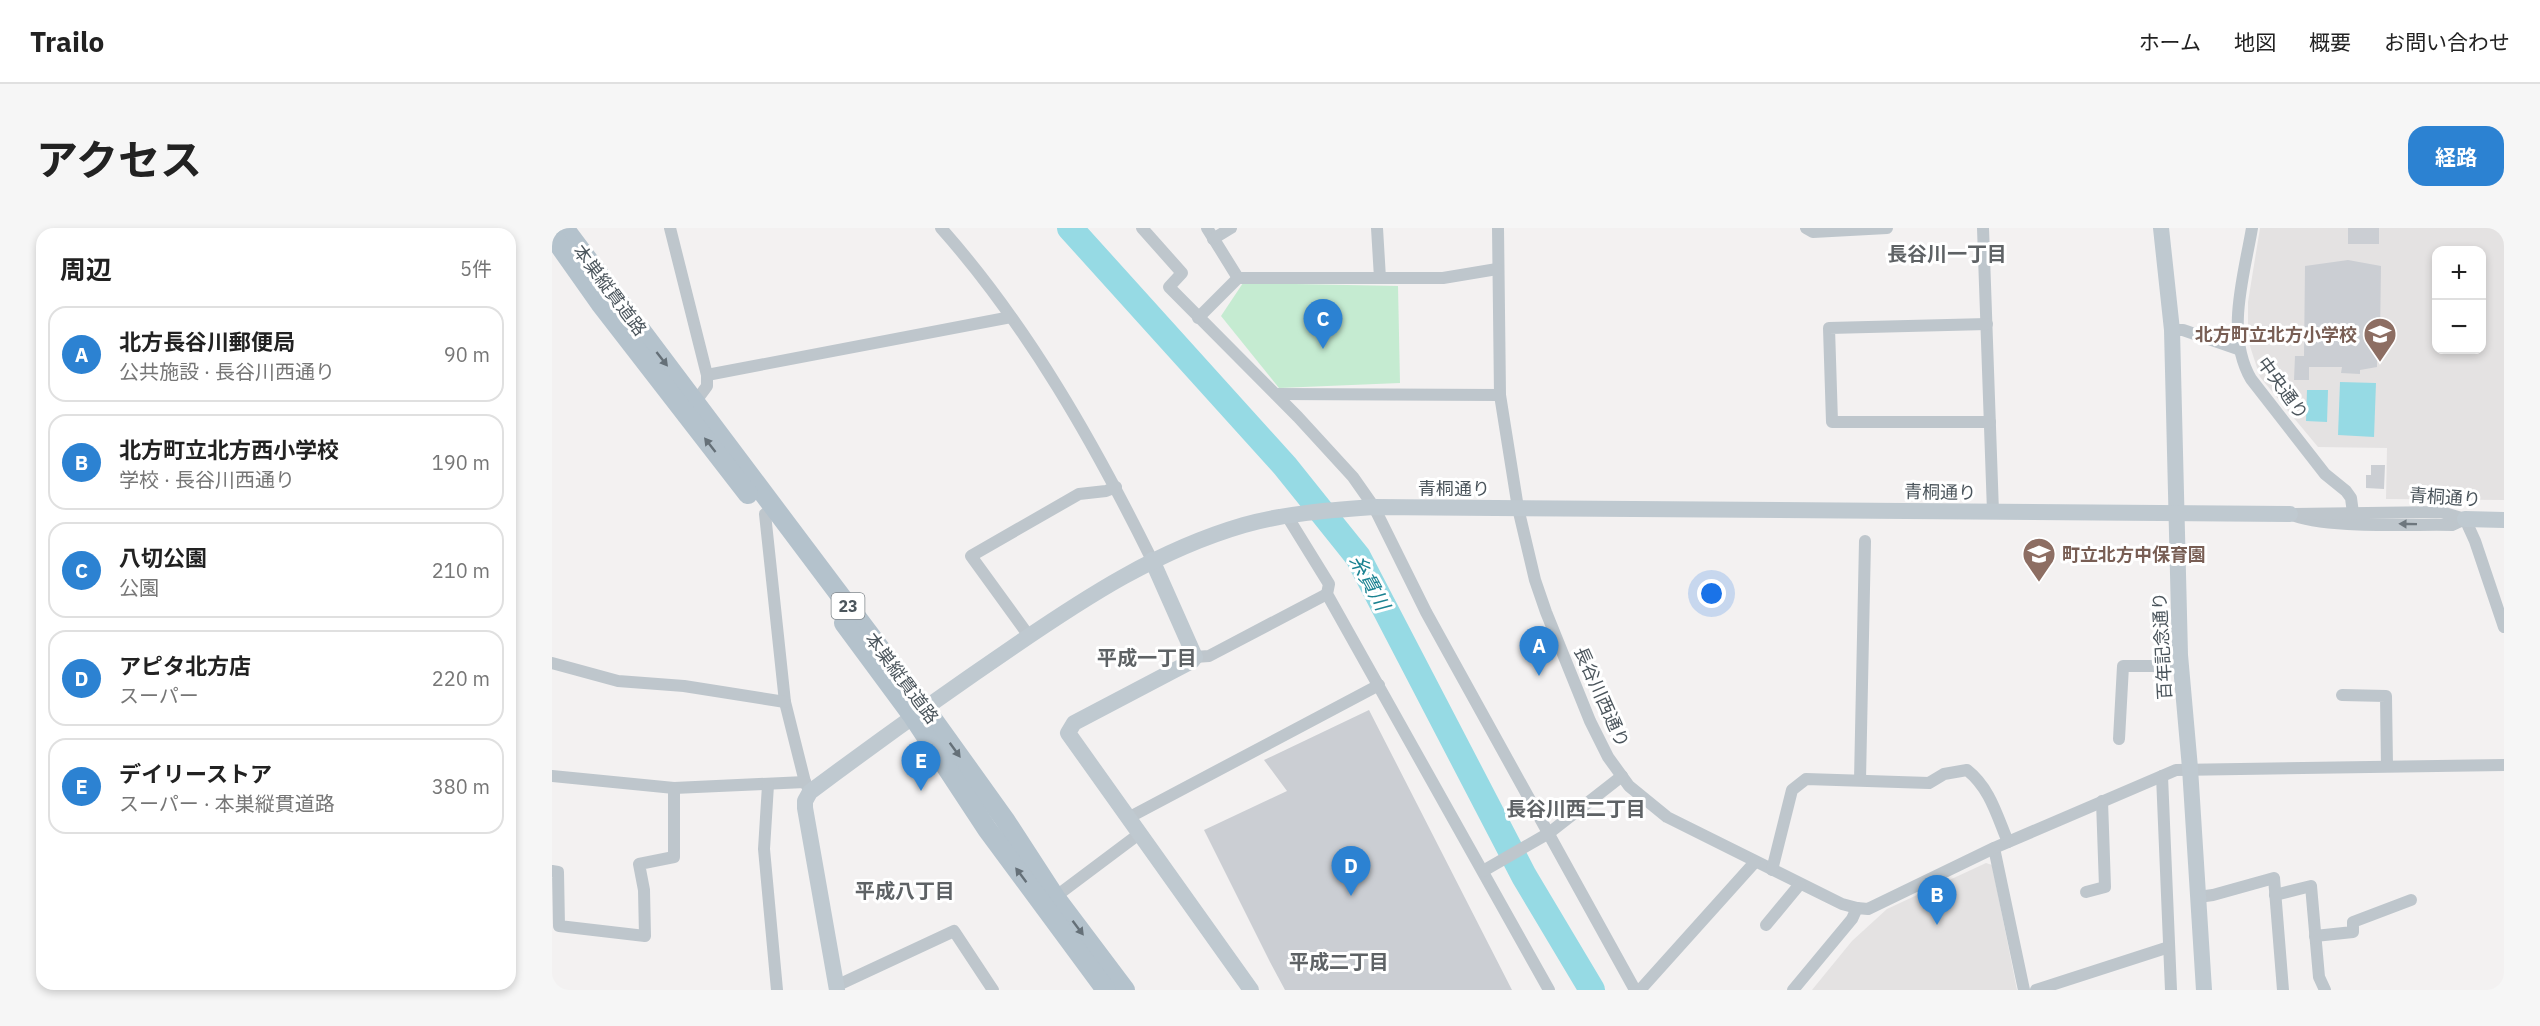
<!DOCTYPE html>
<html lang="ja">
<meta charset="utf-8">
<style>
:root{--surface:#fff;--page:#f6f6f6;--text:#222;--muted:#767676;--line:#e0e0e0;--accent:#2c82d2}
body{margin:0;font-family:"IBM Plex Sans","Noto Sans JP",sans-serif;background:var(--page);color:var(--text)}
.controls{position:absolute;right:18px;top:18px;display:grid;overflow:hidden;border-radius:12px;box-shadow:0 3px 9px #0003}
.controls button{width:54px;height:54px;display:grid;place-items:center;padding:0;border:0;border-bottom:2px solid var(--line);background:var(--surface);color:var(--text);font:30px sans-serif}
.you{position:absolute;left:1160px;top:366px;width:21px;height:21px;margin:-15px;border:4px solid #fff;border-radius:50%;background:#1a73e8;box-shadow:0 0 0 9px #1a73e833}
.badge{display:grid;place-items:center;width:39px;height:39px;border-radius:50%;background:var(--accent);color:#fff;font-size:20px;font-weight:700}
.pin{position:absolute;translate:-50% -50px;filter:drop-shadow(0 2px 3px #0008)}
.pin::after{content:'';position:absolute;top:32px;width:21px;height:18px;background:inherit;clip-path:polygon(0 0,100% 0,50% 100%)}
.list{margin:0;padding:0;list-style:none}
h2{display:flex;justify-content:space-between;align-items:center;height:78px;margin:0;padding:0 24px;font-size:26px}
h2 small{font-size:20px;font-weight:400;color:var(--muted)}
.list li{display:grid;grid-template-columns:39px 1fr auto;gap:18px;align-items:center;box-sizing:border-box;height:96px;margin:0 12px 12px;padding:0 12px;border:2px solid var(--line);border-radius:18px}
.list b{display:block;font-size:22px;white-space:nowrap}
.list p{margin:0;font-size:20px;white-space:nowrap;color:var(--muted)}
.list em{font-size:20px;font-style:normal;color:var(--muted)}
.map{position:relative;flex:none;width:1952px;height:762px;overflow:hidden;border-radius:18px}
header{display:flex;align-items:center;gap:36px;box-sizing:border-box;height:84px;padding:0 30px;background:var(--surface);border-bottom:2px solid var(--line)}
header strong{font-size:28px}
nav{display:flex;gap:33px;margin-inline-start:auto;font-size:21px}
.intro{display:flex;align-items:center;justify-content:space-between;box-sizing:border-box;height:144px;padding:0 36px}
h1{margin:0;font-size:42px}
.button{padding:15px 27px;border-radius:18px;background:var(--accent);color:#fff;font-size:21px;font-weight:700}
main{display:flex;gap:36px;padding:0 36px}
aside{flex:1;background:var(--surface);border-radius:18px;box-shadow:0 3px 9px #0003}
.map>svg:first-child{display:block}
</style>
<header>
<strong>Trailo</strong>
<nav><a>ホーム</a><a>地図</a><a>概要</a><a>お問い合わせ</a></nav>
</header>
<div class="intro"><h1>アクセス</h1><a class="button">経路</a></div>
<main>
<aside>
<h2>周辺<small>5件</small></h2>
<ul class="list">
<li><span class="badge">A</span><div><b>北方長谷川郵便局</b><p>公共施設 · 長谷川西通り</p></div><em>90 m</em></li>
<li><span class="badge">B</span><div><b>北方町立北方西小学校</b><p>学校 · 長谷川西通り</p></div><em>190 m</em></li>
<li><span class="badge">C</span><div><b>八切公園</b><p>公園</p></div><em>210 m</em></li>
<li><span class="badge">D</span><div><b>アピタ北方店</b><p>スーパー</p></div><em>220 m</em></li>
<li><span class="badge">E</span><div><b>デイリーストア</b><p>スーパー · 本巣縦貫道路</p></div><em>380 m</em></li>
</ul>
</aside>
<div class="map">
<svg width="1952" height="762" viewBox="0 0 1952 762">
<rect width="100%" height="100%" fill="#f3f1f1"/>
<g fill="#e4e2e2" fill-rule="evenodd">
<path d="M1708 0H1952V272L1834 271 1835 220 1766 219 1708 149 1696 112V74ZM1884 22H1930V122H1884Z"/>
<polygon points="1434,635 1440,637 1465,762 1260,762 1300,713 1335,681"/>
</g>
<polygon fill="#c5ebd1" points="691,55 846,58 848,155 727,160 669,88"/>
<g fill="#96dae4">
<polygon points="1788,154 1824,155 1822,209 1786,207"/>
<polygon points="1755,162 1776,162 1775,194 1754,193"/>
</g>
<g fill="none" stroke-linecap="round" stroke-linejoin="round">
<polyline stroke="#96dae4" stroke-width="26" points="518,0 733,238 806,329 972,648 1040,762"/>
</g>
<g fill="#cbced3">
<rect x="1796" y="0" width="31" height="16"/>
<polygon points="1796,32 1829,38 1828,108 1825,108 1825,139 1808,142 1808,146 1789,145 1790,139 1757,139 1757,152 1742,152 1743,128 1752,128 1753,38"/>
<polygon points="1819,237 1833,237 1832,261 1814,260 1814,247 1819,247"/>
<polygon points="817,482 960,762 733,762 718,734 652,602 735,563 712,532"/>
</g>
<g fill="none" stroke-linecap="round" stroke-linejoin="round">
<g stroke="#bec6cc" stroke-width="12">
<polyline points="118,0 155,147 155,158 144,173"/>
<path d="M389 0C476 98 542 215 600 332"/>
<polyline points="590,0 630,45 617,59 746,189 801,249 822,279 874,384 1083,762"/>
<polyline points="655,0 686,50"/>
<polyline points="825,0 828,50"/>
<polyline points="946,0 948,167 966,280 983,352 994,384 1038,493 1056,529 1077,558 1115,589 1290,676 1305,680"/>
<polyline points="1254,0 1261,4 1335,0"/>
<polyline points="1431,0 1441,284"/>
<path d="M1700 0C1692 48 1673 106 1699 151L1773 246 1794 263 1799 270 1801 285"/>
<polyline points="661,11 679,0"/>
<polyline points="646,90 686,50 891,50 945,41"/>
<polyline points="1435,96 1277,100 1280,194 1438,194"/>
<polyline points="1620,102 1631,102 1686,121"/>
<polyline points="155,147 459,89"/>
<polyline points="724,166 948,167"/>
<polyline points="223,280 213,286 233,474 253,554"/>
<path d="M1738 286C1772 301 1859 296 1900 297L1913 291"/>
<polyline points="1742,286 1889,284 1913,291"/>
<polyline points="735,288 777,356 775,366 997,762"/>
<polyline points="1913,291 1923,313 1952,399"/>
<polyline points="477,408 419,328 527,266 554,263 564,259"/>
<polyline points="643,429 657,428 775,366"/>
<polyline points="0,435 66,453 132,458 233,474"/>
<polyline points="1790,467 1834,468 1835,538"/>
<polyline points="1567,511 1571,438 1629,438"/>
<polyline points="0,548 122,560 253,554 256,560"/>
<polyline points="1610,548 1619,762"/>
<polyline points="1308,552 1313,313"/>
<polyline points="216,557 212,621 225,762"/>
<polyline points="576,590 827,457"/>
<polyline points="1442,620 1472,762"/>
<path d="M1220 642 1240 562 1254 551 1377 555 1392 546 1415 542C1438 560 1445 588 1456 614"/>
<polyline points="0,643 6,644 7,698 93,708 92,662 87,636 122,629 122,560"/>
<polyline points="931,643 997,605 1070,548"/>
<polyline points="1534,664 1553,659 1550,573"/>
<polyline points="1723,667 1759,658 1767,749 1773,762"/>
<polyline points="503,669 587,606"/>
<polyline points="1646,669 1661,667 1722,650 1731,762"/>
<polyline points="1214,697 1248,656"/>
<polyline points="1763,708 1801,704 1801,694 1859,672"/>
<polyline points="284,758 402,703 441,762"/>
<polyline points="1088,762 1203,634"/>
<polyline points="1241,762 1300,691 1305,680 1316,681 1442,620 1624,542 1952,537"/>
<polyline points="1484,762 1617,719"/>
</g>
<g stroke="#bfc9d0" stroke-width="16">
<polyline points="1609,0 1620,102 1628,427 1638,540 1652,762"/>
<polyline points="1913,291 1952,292"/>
<polyline points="600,332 643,429 640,433 522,495 516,505 699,762"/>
<path d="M285 762 253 580V573L258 564C325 514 392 466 461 419 534 369 606 322 692 297 734 285 780 282 822 279L1738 286"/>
</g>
<g stroke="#b4c2cc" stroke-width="20">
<polyline points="12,0 372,479 453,592 503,669 573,762"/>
<polyline points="0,7 48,75 196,266"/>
<polyline points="292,395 360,487 435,601 554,762"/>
</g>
</g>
<defs><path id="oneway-solid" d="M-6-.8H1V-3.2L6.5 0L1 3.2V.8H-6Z" transform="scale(1.5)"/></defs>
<g fill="#657078">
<use href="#oneway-solid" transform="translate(110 131) rotate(52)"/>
<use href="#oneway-solid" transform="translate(158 217) rotate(-128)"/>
<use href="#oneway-solid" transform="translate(403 522) rotate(54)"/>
<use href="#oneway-solid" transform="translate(469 647) rotate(-127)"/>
<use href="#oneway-solid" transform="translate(526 700) rotate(53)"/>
</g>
<use fill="#6e777e" href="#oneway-solid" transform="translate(1856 296) rotate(-179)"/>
<defs>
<g id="school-pin" transform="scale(1.725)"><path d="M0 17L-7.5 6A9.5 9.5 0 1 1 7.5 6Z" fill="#8d6e63" stroke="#fff"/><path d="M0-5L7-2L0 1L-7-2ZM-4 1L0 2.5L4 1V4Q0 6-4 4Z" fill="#fff"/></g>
</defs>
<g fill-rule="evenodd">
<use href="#school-pin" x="1828" y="106"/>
<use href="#school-pin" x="1487" y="326"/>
</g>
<g text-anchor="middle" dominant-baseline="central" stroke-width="6" stroke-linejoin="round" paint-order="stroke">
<rect fill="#fff" stroke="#81888d" stroke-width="1.5" x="279.5" y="365" width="33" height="26" rx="4.5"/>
<g font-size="16" font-weight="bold" fill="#4b555c">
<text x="296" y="378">23</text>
</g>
<g font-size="18" fill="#4b555c" stroke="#fff">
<text transform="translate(58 62) rotate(53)">本巣縦貫道路</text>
<text transform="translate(1731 160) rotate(54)">中央通り</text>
<text x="902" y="260">青桐通り</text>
<text transform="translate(1388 264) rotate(1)">青桐通り</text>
<text transform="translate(1893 269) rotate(4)">青桐通り</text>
<text transform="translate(1610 418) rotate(-93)">百年記念通り</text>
<text transform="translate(350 450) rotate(53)">本巣縦貫道路</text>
<text transform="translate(1050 469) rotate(66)">長谷川西通り</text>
</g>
<g font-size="18" font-weight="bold" fill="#785e54" stroke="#fff" text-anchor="end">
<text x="1805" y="106">北方町立北方小学校</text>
<text x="1510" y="326" text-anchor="start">町立北方中保育園</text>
</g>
<g font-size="20" font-weight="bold" fill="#5e6265" stroke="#fff">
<text x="1395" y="25">長谷川一丁目</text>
<text x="595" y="429">平成一丁目</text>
<text x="1024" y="580">長谷川西二丁目</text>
<text x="353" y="662">平成八丁目</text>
<text x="787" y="733">平成二丁目</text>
</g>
<g font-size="20" font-style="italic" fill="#1a8291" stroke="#fff">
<text transform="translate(818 354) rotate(61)">糸貫川</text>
</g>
</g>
</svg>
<div class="controls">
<button>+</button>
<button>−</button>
</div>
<div class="you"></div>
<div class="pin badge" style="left:987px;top:448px">A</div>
<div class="pin badge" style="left:1385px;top:697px">B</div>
<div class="pin badge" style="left:771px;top:121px">C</div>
<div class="pin badge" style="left:799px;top:668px">D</div>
<div class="pin badge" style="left:369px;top:563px">E</div>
</div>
</main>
